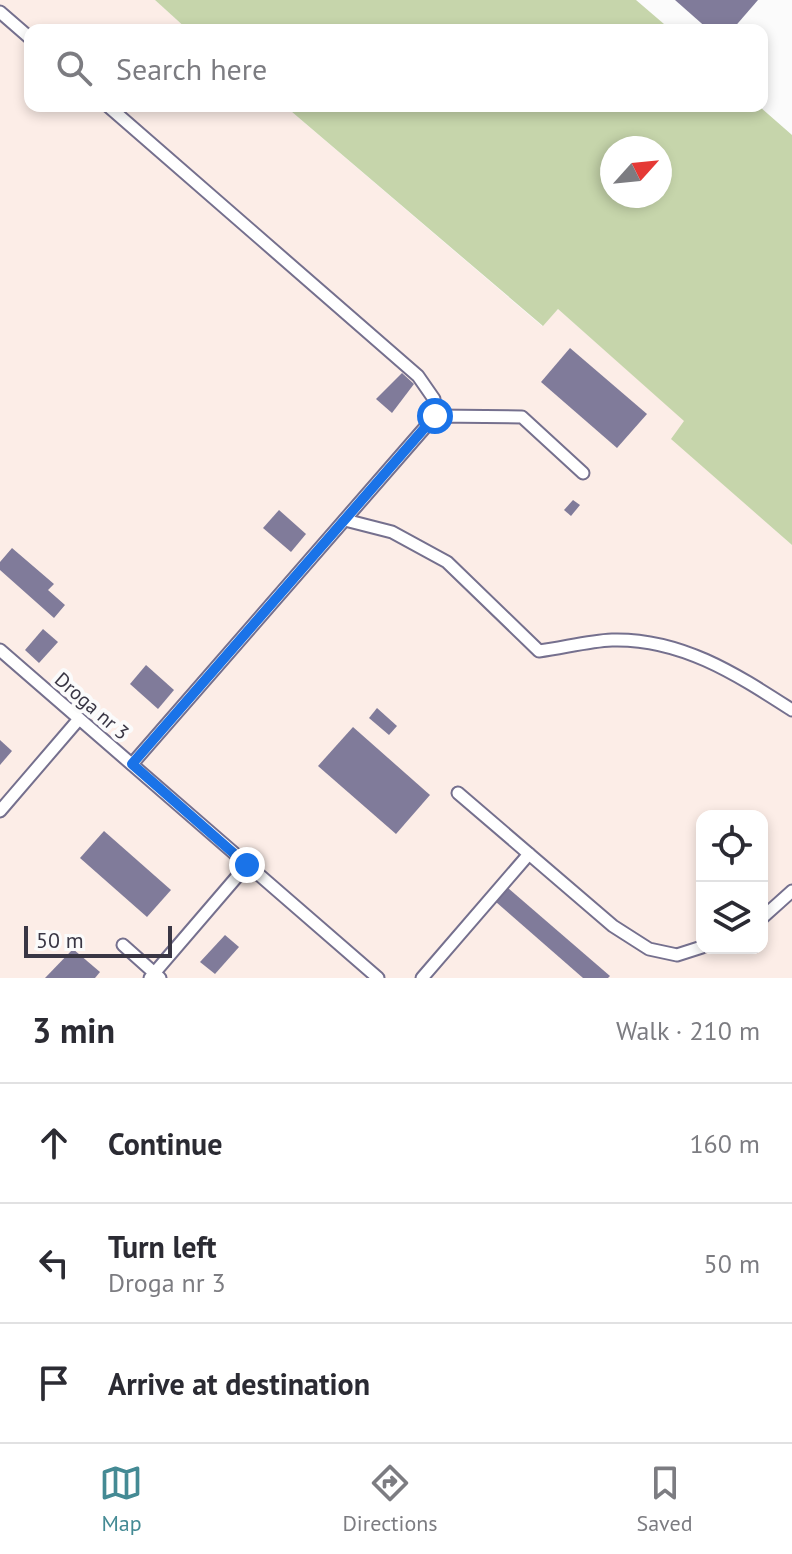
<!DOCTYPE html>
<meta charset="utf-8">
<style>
:root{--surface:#fff;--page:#f7f7f7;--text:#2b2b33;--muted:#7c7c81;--line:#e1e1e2;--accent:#448a94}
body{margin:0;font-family:"PT Sans",sans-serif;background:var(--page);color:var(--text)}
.controls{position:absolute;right:24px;bottom:24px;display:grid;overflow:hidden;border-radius:16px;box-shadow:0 4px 12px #0003}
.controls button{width:72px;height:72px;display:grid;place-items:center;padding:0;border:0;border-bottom:2px solid var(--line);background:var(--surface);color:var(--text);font:40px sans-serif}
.compass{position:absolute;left:600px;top:136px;width:72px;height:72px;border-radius:50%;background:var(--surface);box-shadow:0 4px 12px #0003;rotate:63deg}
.scale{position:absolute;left:24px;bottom:20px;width:148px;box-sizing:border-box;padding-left:8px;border:4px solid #393644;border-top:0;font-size:22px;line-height:28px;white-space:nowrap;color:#393644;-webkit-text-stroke:6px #fbfbfb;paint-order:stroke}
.stop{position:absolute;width:24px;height:24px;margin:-18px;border:6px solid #1a73e8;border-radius:50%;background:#fff}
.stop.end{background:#1a73e8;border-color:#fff;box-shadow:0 2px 8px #0008}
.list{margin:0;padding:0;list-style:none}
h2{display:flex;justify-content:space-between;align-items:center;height:104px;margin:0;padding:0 32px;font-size:34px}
h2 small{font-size:26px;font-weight:400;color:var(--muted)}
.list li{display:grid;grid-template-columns:52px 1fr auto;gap:24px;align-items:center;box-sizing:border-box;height:120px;padding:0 32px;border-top:2px solid var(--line)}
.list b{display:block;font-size:30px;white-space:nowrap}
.list p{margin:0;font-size:26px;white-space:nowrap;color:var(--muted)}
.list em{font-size:26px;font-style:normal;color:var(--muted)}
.icon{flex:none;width:44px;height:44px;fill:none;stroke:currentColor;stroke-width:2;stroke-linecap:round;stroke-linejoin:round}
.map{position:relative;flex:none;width:792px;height:978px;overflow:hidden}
.search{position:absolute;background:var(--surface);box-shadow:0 4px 12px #0003;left:24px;right:24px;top:24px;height:88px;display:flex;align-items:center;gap:20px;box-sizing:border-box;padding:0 28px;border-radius:16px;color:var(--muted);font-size:30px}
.sheet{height:464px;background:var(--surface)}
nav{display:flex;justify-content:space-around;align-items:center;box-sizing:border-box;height:112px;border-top:2px solid var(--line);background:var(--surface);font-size:22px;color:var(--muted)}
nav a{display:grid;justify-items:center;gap:4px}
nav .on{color:var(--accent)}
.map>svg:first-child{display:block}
</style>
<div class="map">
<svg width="792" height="978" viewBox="0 0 792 978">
<rect width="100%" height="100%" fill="#fbfbfb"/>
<path fill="#fcede7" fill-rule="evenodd" d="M0 0H155L188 30H30V106H285L542 326 558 309 685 421 672 439 792 545V978H0ZM702 816H762V948H702Z"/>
<g fill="#c6d5ab" fill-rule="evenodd">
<polygon points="155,0 636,0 671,30 188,30"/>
<path d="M285 106H759L792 135V545L671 439 684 421 558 309 543 326ZM612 148H660V196H612Z"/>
</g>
<g fill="#807b9a">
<polygon points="675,0 758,0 732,30 709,30"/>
<polygon points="570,348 647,414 617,448 541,382"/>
<polygon points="402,373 414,384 392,413 376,399"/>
<polygon points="573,500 580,505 571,516 564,510"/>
<polygon points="279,510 306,534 291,552 263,528"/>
<polygon points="12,548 54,584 48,590 65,605 54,618 0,570 0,562"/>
<polygon points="43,629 58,642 39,663 25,650"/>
<polygon points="146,665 174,690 158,709 130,684"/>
<polygon points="377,708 397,726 389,735 369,718"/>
<polygon points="353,727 430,795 396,834 318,766"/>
<polygon points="0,740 12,751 0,765"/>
<polygon points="104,831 171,890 147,917 80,858"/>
<polygon points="508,888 610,976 608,978 583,978 496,902"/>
<polygon points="225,935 239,947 215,974 200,962"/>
<polygon points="73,949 100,972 95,978 45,978"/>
</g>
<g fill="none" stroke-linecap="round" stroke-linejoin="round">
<g stroke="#75708e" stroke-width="15">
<g id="service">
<polyline points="0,12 30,38"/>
<polyline points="108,106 418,376 434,399 435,416"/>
<path d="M345 520 392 532 447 562 539 651C563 648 588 641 612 640 681 638 736 674 792 710"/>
<polyline points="0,650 378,978"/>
<polyline points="132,764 435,416 522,417 583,473"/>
<polyline points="458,793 613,926 649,949 677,955 702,947"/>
<polyline points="0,811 79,719"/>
<polyline points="762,918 792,891"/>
<polyline points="123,945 160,978"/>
<polyline points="150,978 247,865"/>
<polyline points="422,978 529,854"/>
</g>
</g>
<use href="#service" stroke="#fff" stroke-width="11"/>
</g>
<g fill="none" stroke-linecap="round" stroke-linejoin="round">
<polyline stroke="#1a73e8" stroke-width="10" points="247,865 132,764 435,416"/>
</g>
<g text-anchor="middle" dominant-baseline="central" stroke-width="8" stroke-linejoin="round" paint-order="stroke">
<g font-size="20" fill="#393644" stroke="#fbfbfb">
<text transform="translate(92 706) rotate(41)">Droga nr 3</text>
</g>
</g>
</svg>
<div class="controls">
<button><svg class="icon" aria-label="locate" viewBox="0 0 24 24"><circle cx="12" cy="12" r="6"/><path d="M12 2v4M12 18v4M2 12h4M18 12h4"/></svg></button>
<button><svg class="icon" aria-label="layers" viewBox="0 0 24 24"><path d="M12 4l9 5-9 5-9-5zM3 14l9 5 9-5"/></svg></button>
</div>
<svg class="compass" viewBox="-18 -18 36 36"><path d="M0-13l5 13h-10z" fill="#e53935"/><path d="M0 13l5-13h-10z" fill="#7c7c81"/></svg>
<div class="scale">50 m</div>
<div class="stop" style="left:435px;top:416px"></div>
<div class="stop end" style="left:247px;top:865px"></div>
<div class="search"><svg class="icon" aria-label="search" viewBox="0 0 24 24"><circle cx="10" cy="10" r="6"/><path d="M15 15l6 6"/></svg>Search here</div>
</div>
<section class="sheet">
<h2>3 min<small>Walk · 210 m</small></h2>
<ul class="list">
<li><svg class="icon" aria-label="ahead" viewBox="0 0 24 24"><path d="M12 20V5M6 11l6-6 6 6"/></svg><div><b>Continue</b></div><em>160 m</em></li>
<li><svg class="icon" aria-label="left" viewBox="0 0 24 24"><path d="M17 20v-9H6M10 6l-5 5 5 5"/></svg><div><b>Turn left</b><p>Droga nr 3</p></div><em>50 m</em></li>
<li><svg class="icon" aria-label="arrive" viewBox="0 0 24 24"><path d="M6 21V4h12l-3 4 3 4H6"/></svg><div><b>Arrive at destination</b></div></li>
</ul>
</section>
<nav>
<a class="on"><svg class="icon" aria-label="map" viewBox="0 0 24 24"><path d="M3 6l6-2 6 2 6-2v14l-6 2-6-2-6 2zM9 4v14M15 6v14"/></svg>Map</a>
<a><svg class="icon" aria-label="directions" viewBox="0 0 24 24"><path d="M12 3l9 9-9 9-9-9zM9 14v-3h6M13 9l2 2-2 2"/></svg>Directions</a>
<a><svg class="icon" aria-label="saved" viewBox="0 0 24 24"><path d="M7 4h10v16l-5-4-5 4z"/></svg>Saved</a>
</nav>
